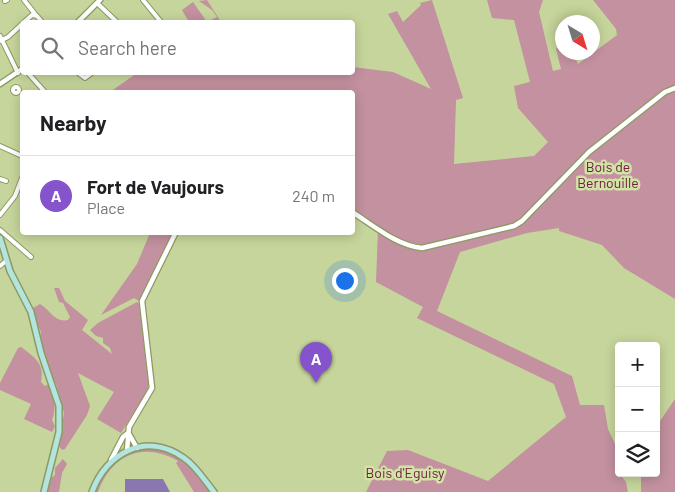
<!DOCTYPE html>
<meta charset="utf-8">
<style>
:root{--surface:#fff;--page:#f2f2f2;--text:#202124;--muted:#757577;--line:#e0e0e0;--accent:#8553cb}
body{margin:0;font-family:Barlow,sans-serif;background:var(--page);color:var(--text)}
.controls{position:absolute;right:15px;bottom:15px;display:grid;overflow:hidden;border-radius:5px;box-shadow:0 2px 12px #0003}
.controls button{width:45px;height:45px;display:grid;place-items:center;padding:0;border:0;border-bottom:1px solid var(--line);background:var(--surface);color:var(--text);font:25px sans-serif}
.compass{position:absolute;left:555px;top:15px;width:45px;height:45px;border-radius:50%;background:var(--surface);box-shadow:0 2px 12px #0003;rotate:142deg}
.you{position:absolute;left:344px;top:280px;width:18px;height:18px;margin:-12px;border:4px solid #fff;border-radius:50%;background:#1a73e8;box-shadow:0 0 0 8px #1a73e833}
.badge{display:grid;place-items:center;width:32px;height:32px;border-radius:50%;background:var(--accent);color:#fff;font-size:16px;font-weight:700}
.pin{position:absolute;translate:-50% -41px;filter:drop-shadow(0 1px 2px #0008)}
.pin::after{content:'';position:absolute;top:26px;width:18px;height:15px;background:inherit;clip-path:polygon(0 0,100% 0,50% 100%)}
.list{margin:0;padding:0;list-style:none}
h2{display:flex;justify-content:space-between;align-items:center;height:65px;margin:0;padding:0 20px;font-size:21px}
h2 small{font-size:16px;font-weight:400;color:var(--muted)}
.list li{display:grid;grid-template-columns:32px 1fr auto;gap:15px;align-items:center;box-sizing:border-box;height:80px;padding:0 20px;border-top:1px solid var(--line)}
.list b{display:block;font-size:19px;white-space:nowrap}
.list p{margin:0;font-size:16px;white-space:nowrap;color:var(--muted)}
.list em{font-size:16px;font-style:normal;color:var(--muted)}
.icon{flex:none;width:28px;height:28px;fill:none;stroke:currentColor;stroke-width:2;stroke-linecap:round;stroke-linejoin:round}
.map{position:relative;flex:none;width:675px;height:492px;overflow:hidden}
.search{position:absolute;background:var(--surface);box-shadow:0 2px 12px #0003;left:20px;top:20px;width:335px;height:55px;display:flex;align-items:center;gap:12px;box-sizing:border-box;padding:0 18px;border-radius:5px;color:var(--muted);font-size:19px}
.panel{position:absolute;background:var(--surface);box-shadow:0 2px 12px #0003;left:20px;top:90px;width:335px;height:145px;border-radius:5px}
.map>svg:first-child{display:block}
</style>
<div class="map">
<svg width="675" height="492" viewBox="0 0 675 492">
<rect width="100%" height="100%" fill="#c6d59b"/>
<g fill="#c3919f">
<polygon points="207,0 221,22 189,22 182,10 193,2 207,22 217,17 212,10 199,1"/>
<polygon points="432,0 463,98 456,100 454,164 534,156 548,142 518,108 514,86 530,82 514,20 492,18 487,0 543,0 539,12 553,71 561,69 556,49 562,41 562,52 580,53 576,59 578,64 617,35 616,29 593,0 675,0 675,299 624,268 602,245 559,231 559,228 527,233 460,252 437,311 572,376 580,405 604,405 608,429 615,444 619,473 626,482 628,492 366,492 387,451 408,450 488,481 566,417 554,384 417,318 423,307 376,282 378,229 353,212 352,92 110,92 137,73 233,73 257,75 267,72 352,72 353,67 393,72 431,89 388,14 397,11 403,22 421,5 420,3"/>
<path d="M2 232 15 275 33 308 40 304C50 310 55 323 68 320L70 317 63 303 59 302 54 288H59L65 301 88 320 82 330 112 354 110 348 103 343V338L96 336 90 330 98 323 137 302 139 304 148 378V390L121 433 97 419 114 392 78 373 90 406 87 415 65 449 62 450 59 446 64 413 56 384 47 371 40 338 41 332 14 275 0 233Z"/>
<polygon points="150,233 173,233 139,301 134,298 101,315 137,264"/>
<path d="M21 347C34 357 45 363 41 382L45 386 49 384C54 396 57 408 52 420L55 426 52 432 24 419 31 404 0 390V383L18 348Z"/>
<polygon points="675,399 675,492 641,492 641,473 656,473 656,427"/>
<path d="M151 448C180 452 194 470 213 492H194L176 463 178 461C142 441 112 455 98 492H94C105 466 121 450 151 448Z"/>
<polygon points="63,459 67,464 62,473 59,492 47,492 50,479 55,475 55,468"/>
</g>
<polygon fill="#8b77af" points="125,479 163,479 170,492 125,492"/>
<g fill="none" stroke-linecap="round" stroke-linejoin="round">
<g stroke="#8d9a63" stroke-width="6">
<g id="minor">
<polyline points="24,0 35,14"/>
<polyline points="143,0 161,22"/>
<polyline points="5,1 7,0"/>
<polyline points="97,3 117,22"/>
<polyline points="0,36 18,73"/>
<polyline points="0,41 8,37 32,15 37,16 42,22"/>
<polyline points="27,72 45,92"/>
<polyline points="77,72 85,78 93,72"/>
<circle cx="16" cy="90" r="3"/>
<polyline points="0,146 22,156"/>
<polyline points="0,179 6,181"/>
<polyline points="0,215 15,196 22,178"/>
<polyline points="0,230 31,257"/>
<polyline points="0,266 6,261"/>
</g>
</g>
<g stroke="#8d9a63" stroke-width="7">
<g id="tertiary">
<polyline points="78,22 100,0"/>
<polyline points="0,84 22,69"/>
<path d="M352 212C373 225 397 246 422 248L514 226 522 221 589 152 665 92 675 88"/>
<polyline points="129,434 137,448"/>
<polyline points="127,451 129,427 152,388 142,301 176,232"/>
<polyline points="111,460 123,437 128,433"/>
</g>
</g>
<g stroke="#8d9a63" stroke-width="8">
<g id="secondary">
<polyline points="0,238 10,271 31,312 41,353 59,406 59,432 44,492"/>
<path d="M92 492C106 453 146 431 184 458 196 466 205 481 214 492"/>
</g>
</g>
<use href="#minor" stroke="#fff" stroke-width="4"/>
<use href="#tertiary" stroke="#fff" stroke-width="4.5"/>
<use href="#secondary" stroke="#b2e5df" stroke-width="5"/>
</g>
<g text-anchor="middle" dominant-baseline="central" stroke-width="5" stroke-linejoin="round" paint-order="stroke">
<g font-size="14" fill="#6f2040" stroke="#d3e2a7">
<text x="608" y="166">Bois de<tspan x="608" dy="16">Bernouille</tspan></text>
<text x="405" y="472">Bois d'Eguisy</text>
</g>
</g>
</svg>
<div class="controls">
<button>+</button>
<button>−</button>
<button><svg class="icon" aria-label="layers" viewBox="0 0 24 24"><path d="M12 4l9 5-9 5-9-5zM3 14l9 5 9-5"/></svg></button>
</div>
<svg class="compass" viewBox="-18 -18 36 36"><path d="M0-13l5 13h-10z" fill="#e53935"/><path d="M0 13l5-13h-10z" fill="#757577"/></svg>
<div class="you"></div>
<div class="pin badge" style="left:316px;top:383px">A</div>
<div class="search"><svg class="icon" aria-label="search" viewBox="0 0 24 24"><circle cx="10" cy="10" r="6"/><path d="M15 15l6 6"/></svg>Search here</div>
<section class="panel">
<h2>Nearby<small></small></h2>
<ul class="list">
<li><span class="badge">A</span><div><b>Fort de Vaujours</b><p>Place</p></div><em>240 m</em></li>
</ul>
</section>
</div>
